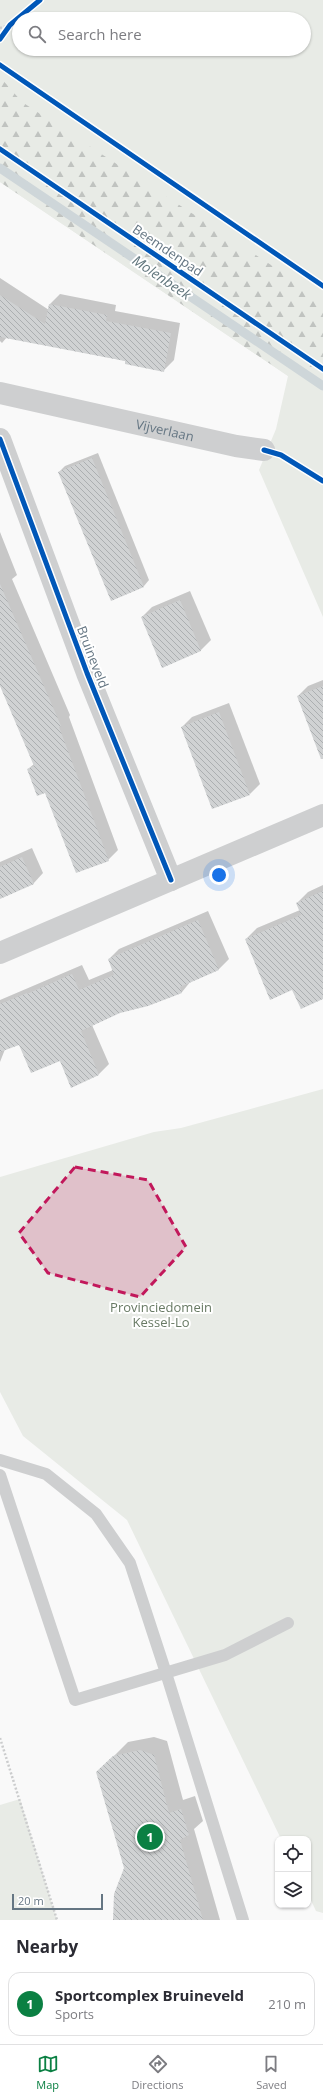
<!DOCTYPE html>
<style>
:root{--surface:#fff;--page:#f7f7f7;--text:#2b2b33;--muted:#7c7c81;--line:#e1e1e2;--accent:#0b8043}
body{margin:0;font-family:"Open Sans",sans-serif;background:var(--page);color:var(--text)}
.controls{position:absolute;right:12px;bottom:12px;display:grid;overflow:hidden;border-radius:8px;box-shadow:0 1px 3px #0004}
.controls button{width:36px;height:36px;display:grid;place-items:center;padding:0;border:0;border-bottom:1px solid var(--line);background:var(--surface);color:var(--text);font:20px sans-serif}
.scale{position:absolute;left:12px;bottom:10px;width:91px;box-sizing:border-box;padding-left:4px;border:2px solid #657683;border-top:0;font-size:11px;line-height:14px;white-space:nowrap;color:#657683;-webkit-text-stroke:3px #fff;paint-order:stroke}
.you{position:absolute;left:219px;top:875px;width:14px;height:14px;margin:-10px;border:3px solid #fff;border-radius:50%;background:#1a73e8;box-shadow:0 0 0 6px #1a73e833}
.badge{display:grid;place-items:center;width:26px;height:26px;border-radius:50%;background:var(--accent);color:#fff;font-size:13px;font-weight:700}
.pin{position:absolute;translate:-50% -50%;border:2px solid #fff;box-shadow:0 1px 4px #0006}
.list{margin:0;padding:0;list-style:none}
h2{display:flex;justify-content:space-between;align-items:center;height:52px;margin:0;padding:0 16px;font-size:17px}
h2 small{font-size:13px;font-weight:400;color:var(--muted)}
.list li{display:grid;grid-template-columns:26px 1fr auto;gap:12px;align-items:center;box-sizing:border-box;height:64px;margin:0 8px 8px;padding:0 8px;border:1px solid var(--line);border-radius:12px}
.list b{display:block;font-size:15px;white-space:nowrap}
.list p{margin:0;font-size:13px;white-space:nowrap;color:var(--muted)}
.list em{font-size:13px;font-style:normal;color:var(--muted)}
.icon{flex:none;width:22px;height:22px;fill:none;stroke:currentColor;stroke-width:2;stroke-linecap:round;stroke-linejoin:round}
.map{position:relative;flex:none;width:323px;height:1920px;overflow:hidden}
.search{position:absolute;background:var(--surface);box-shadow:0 1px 3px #0004;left:12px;right:12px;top:12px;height:44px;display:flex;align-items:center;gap:10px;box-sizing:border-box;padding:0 14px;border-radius:22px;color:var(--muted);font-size:15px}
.sheet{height:124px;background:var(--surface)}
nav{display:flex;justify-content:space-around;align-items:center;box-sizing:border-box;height:56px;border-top:1px solid var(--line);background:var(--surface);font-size:11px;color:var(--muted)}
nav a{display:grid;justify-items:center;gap:2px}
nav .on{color:var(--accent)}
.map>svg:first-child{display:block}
</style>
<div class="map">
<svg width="323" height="1920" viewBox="0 0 323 1920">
<defs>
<pattern id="forest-firs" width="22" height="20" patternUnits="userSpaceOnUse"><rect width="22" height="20" fill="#e8ebe6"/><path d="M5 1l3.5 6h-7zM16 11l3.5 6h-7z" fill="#c0c3c0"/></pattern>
<pattern id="building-back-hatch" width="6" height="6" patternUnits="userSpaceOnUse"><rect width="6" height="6" fill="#d0d2d3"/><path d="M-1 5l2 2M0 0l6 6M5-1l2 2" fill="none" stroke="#acafb1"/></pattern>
</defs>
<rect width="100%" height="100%" fill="#f9f9f9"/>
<g fill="#e8ebe6" fill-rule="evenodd">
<path d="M0 0H323V617L259 470 276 429 288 376 0 182ZM19 19H304V49H19Z"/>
<polygon points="323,1089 323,1913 316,1911 308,1894 308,1839 281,1839 127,1520 23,1436 0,1392 0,1177 154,1132 181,1128"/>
<polygon points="20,1799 57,1920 0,1920 0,1805"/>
</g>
<polygon fill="url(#forest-firs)" points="0,77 22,102 323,299 323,362 288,376 0,182"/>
<g fill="#0003">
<polygon points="0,278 49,310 50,304 60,294 116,305 115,311 180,323 174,360 163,371 126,361 7,337 2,343 0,341"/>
<polygon points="98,453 149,580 144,586 111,599 59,472 65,466"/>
<polygon points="0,532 17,575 12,579 70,715 69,717 118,850 108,860 28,769 34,764 0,684"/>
<polygon points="190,591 211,640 201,650 163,666 142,617 152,607"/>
<polygon points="323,680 323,755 298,696 308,686"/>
<polygon points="229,703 260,784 250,794 182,727 192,717"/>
<polygon points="32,848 43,873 33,884 0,898 0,862"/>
<polygon points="323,885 323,998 293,989 246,939 257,928 300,910 297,903 308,892"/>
<polygon points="208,911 229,959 219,969 191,981 182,992 120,1012 92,1025 109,1064 99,1074 72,1086 60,1060 13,1029 0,1062 0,1000 82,965 89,980 113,970 109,959 119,949"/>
<polygon points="154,1737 167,1741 183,1800 195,1796 203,1821 194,1829 220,1920 118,1920 125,1868 98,1772 128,1742"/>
</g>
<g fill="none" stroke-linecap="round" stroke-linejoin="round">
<polyline stroke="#ced6d9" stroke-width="9" points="0,168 323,386"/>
</g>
<g fill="url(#building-back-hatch)">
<polygon points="0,295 45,324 49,304 107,315 106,321 171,333 164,372 125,364 125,361 0,337"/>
<polygon points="92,458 144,587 111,601 58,472"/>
<polygon points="0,584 61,726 59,727 109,861 76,873 45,793 37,796 27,769 34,766 0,686"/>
<polygon points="180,600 201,651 162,668 141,617"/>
<polygon points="323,686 323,759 321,759 297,696"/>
<polygon points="219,712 250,795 212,809 181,727"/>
<polygon points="22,857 34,884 0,899 0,867"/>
<polygon points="323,891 323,999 301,1009 292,990 270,1000 245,939 301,915 296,903"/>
<polygon points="198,920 219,970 180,987 182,993 148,1006 120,1013 81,1031 99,1075 71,1088 60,1061 31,1073 19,1045 0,1052 0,1004 27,993 27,994 72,974 79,990 114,975 108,959"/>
<polygon points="140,1750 154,1755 169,1813 181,1809 189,1835 180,1840 203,1920 113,1920 114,1894 124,1868 96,1772 113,1756"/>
</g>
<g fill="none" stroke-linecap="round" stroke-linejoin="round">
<g stroke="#cbcccd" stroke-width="2.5" stroke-dasharray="2 2" stroke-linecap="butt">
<polyline points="0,28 10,25"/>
<polyline points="0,1738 57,1920"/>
</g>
<g stroke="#cecfd0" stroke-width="12">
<polyline points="0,1460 46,1474 96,1514 130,1563 166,1673 243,1920"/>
<polyline points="0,1475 75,1700 225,1655 288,1623"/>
</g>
<g stroke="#cecfd0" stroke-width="22">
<path id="s1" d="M0 393 236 446 264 450"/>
<polyline points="0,439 87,673 171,880"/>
<polyline points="0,953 323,815"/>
</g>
<g stroke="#fff" stroke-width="8">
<g id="cycleway">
<polyline points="0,39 10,25 40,0"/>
<polyline points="0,65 323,286"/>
<polyline points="0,149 323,369"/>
<polyline points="0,439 87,673 171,880"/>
<polyline points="264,450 281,455 323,481"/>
</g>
</g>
<use href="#cycleway" stroke="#0057b8" stroke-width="5"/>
</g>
<path fill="#c2185b" fill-opacity="0.2" stroke="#c2185b" stroke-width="3" stroke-dasharray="8 5" stroke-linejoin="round" d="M75 1167 148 1180 186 1247 140 1297 48 1273 19 1233Z"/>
<g text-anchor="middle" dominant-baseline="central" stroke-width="4" stroke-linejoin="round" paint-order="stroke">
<g font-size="13" fill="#657683" stroke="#fff">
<text transform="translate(168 250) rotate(34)">Beemdenpad</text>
<text stroke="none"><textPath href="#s1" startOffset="169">Vijverlaan</textPath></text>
<text transform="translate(93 657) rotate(69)">Bruineveld</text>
</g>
<g font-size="13" fill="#687a64" stroke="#fff">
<text x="161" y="1307">Provinciedomein<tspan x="161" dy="15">Kessel-Lo</tspan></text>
</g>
<g font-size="14" font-style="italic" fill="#60757c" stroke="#fff">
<text transform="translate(162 277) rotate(34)">Molenbeek</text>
</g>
</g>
</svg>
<div class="controls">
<button><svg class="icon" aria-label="locate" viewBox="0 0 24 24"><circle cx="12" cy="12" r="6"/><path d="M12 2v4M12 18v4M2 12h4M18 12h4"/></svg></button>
<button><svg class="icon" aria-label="layers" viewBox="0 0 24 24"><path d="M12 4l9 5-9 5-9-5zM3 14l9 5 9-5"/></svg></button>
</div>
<div class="scale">20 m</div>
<div class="you"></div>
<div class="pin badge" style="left:150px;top:1837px">1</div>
<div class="search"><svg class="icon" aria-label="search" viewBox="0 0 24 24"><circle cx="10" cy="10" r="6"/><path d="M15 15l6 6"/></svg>Search here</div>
</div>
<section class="sheet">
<h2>Nearby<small></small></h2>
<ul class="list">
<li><span class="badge">1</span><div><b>Sportcomplex Bruineveld</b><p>Sports</p></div><em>210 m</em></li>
</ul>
</section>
<nav>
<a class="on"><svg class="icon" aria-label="map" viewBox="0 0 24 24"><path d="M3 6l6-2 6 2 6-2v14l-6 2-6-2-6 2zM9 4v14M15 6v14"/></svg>Map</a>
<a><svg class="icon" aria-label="directions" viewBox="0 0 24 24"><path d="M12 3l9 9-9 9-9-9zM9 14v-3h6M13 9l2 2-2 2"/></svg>Directions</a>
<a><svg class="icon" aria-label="saved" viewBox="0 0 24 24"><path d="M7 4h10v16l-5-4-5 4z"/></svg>Saved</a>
</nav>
